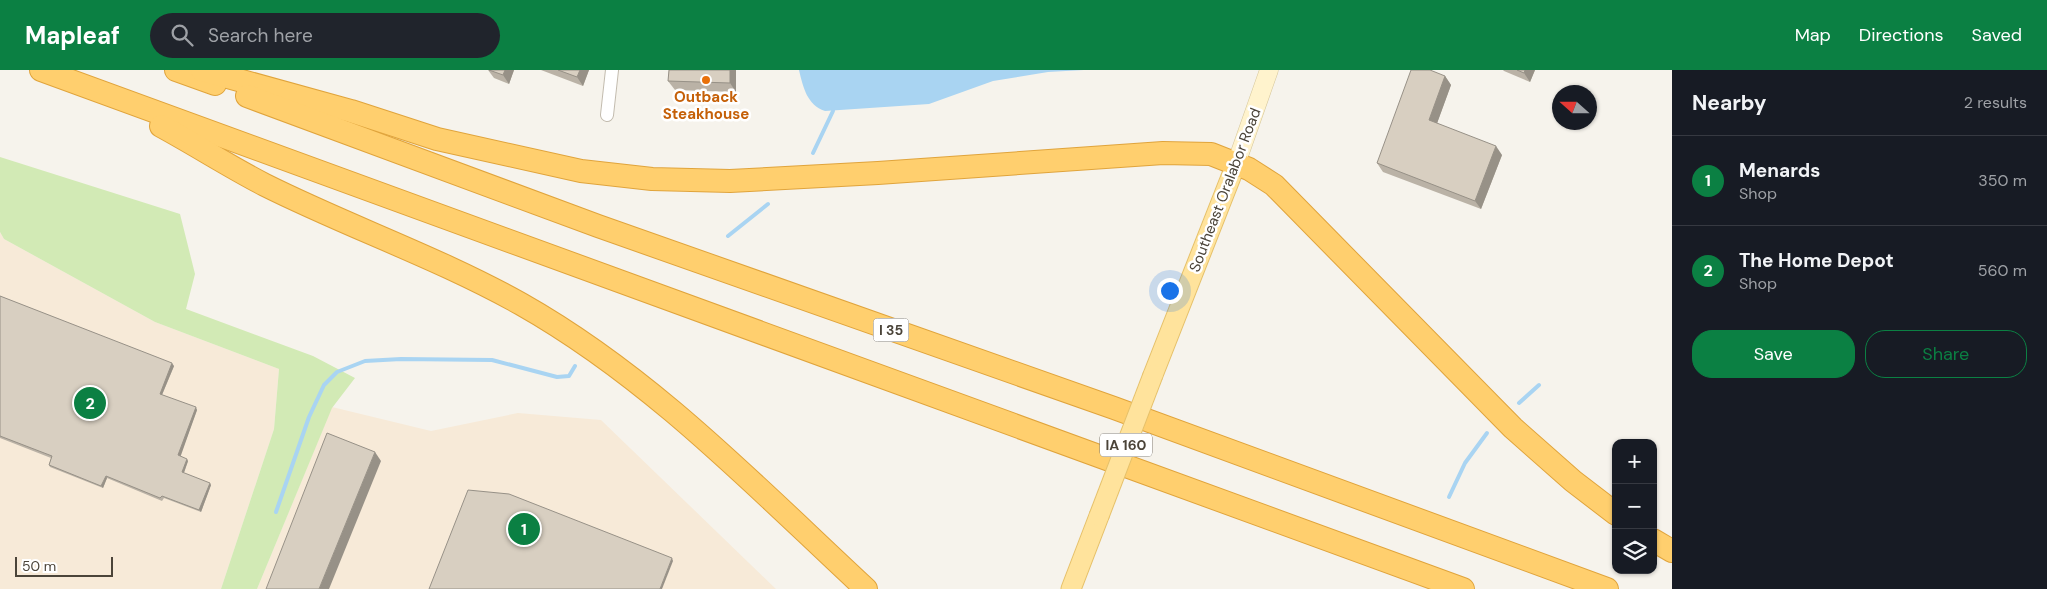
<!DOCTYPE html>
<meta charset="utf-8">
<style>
:root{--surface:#171b24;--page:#20242c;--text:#f1f3f6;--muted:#9ea1a6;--line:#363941;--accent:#0b8043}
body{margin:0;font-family:"DM Sans",sans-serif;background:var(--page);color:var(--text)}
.controls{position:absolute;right:15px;bottom:15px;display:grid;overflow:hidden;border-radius:10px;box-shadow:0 1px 4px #0004}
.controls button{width:45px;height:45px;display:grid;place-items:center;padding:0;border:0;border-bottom:1px solid var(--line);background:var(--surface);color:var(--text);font:25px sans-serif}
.compass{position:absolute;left:1552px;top:15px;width:45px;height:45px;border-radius:50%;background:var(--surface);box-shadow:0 1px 4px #0004;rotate:291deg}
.scale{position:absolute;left:15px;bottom:12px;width:98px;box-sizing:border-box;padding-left:5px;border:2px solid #4b4439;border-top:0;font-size:14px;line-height:18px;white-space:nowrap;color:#4b4439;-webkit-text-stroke:4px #fff;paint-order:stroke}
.you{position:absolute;left:1169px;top:220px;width:18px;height:18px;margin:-12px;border:4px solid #fff;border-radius:50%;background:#1a73e8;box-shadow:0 0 0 8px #1a73e833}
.badge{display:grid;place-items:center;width:32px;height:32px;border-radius:50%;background:var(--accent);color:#fff;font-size:16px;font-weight:700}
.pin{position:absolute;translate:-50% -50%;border:2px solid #fff;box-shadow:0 1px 5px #0006}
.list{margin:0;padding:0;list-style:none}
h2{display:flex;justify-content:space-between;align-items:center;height:65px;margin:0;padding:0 20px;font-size:21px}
h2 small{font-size:16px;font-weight:400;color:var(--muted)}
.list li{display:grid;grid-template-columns:32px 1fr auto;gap:15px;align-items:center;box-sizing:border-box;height:90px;padding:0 20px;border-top:1px solid var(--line)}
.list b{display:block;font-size:19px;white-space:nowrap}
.list p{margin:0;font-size:16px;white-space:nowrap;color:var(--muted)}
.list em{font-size:16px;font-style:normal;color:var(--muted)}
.actions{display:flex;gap:10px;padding:15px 20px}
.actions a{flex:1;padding:11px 0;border:1px solid var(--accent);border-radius:20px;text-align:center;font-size:18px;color:var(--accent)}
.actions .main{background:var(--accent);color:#fff}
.icon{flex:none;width:28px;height:28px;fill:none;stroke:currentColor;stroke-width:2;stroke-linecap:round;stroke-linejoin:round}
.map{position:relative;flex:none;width:1672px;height:519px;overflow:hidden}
header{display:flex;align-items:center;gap:30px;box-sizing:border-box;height:70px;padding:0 25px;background:var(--accent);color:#fff}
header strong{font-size:24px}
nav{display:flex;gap:28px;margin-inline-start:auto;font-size:18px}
.search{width:350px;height:45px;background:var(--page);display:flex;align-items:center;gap:12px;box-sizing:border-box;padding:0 18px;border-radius:28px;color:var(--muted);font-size:19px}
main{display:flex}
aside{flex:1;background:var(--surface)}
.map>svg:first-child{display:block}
</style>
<header>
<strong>Mapleaf</strong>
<div class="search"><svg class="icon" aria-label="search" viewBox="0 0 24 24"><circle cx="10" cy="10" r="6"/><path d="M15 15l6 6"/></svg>Search here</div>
<nav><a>Map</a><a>Directions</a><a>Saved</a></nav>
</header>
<main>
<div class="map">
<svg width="1672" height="519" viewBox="0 0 1672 519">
<rect width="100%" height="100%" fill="#f6f3ec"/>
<g fill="#f7ead8">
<polygon points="0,162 4,169 155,252 279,299 274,359 221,519 0,519"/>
<polygon points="332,337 431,361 518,343 601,350 776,519 257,519"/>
</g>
<polygon fill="#d2eab5" points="0,87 180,144 195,204 186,239 313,286 355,308 332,338 257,519 221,519 274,359 279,299 155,252 4,169 0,162"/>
<path fill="#a9d4f2" d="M799 0H1084L1048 2 993 11 929 34 825 41C807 35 803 17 799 0Z"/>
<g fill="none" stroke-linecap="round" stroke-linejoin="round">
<g stroke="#a9d4f2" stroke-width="4">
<polyline points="813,83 833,41"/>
<polyline points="728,166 768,134"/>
<polyline points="1519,333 1539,315"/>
<polyline points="1449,427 1465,393 1487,363"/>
<polyline points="276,442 309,347 324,315 337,302 365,291 401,289 492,290 557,307 569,306 575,296"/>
</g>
<g stroke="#c2bbae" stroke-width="14">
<polyline id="street" points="607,45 612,0"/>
</g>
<g stroke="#d6c79b" stroke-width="19">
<polyline id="secondary" points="1236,94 1269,0"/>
</g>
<g stroke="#e6c16a" stroke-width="21">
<g id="primary">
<polyline points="1153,305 1236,94"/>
<polyline points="1071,519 1099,446"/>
</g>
</g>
<g stroke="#e0a43c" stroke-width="24">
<g id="highway">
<polyline points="41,0 1463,519"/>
<polyline points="176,0 215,14"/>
<polyline points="202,0 351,41 437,69 581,101 652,109 730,111 878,103 1163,83 1211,84 1249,99 1274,115 1513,358 1573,411 1616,444"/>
<polyline points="247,26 598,156 1114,338 1607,519"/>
<path d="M161 56C196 75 230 97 265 115 349 157 439 188 521 234 652 308 757 418 866 519"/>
<polyline points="1653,470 1672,481"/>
</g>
</g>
<use href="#street" stroke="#fff" stroke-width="12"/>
<use href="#secondary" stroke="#fff3cd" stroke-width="18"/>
<use href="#primary" stroke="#ffe39c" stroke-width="19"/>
<use href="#highway" stroke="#ffcf6e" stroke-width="22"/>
<g stroke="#e6c16a" stroke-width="21" stroke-linecap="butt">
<polyline id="primary-bridge" points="1099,446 1153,305"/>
</g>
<use href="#primary-bridge" stroke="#ffe39c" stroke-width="19"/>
</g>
<g fill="#bab2a6">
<polygon points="488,0 514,0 509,14 494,8"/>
<polygon points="541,0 589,0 583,16"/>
<polygon points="669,0 736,0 736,22 675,20 668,11"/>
<polygon points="1503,0 1535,0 1530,12 1504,1"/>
<polygon points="1445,6 1451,15 1437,53 1502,85 1481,139 1383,102 1377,93"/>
<polygon points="0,226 174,296 162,325 197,340 180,386 188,391 184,403 211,415 201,442 164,428 162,431 107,408 103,418 50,397 49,395 51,388 0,368"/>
</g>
<g fill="#979187">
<polygon points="505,0 514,0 509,14 503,5"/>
<polygon points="580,0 589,0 583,16 577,7"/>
<polygon points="730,0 736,0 736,22 730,13"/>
<polygon points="1525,0 1535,0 1530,12 1524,3"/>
<polygon points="1445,6 1451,15 1435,59 1429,50"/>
<polygon points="1496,76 1502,85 1481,139 1475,131"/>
<polygon points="172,293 174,296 161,327 160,324"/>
<polygon points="196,337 197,340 180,388 178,385"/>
<polygon points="375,382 381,391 329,519 319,519"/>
<polygon points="187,389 188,391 183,405 182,402"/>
<polygon points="106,406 107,408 103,418 101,416"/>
<polygon points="210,413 211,415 201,442 199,440"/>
<polygon points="672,488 673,491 662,519 660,519"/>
</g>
<g fill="#d8cfc1" stroke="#979187">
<polygon points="489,0 505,0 503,5"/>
<polygon points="558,0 580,0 577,7"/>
<polygon points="669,0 730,0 730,13 668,11"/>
<polygon points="1411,0 1430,0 1445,6 1429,50 1496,76 1475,131 1377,93"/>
<polygon points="1517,0 1525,0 1524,3"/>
<polygon points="0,226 172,293 160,324 196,337 178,385 187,389 182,402 210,413 199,440 162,426 160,428 106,406 101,416 49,395 52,386 0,366"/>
<polygon points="327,363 375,382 319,519 266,519"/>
<polygon points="468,420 509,424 672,488 660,519 429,519"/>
</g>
<circle fill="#e8710a" stroke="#fff" stroke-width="2" cx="706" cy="10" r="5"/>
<g text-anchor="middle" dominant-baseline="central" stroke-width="5" stroke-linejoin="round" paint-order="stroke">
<g fill="#fff" stroke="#817c74" stroke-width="1">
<rect x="873.5" y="248.5" width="35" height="23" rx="4"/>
<rect x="1100" y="363.5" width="52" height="23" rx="4"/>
</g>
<g font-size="14" font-weight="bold" fill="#4b4439">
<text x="891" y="260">I 35</text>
<text x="1126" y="375">IA 160</text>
</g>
<g font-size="15" font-weight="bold" fill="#c56008" stroke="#fff">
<text x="706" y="27">Outback<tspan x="706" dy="17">Steakhouse</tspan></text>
</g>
<g font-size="15" fill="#4b4439" stroke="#fff">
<text transform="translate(1225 120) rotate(-69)">Southeast Oralabor Road</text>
</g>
</g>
</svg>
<div class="controls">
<button>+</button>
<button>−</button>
<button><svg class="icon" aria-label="layers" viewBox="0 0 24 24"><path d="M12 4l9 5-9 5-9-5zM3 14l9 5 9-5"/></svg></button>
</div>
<svg class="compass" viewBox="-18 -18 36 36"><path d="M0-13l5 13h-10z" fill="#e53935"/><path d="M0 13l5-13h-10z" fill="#9ea1a6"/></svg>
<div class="scale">50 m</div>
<div class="you"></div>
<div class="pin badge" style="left:524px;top:459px">1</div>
<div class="pin badge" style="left:90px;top:333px">2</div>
</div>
<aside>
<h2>Nearby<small>2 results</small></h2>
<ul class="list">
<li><span class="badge">1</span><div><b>Menards</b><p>Shop</p></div><em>350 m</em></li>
<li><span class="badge">2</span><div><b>The Home Depot</b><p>Shop</p></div><em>560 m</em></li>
</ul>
<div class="actions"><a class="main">Save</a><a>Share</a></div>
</aside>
</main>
